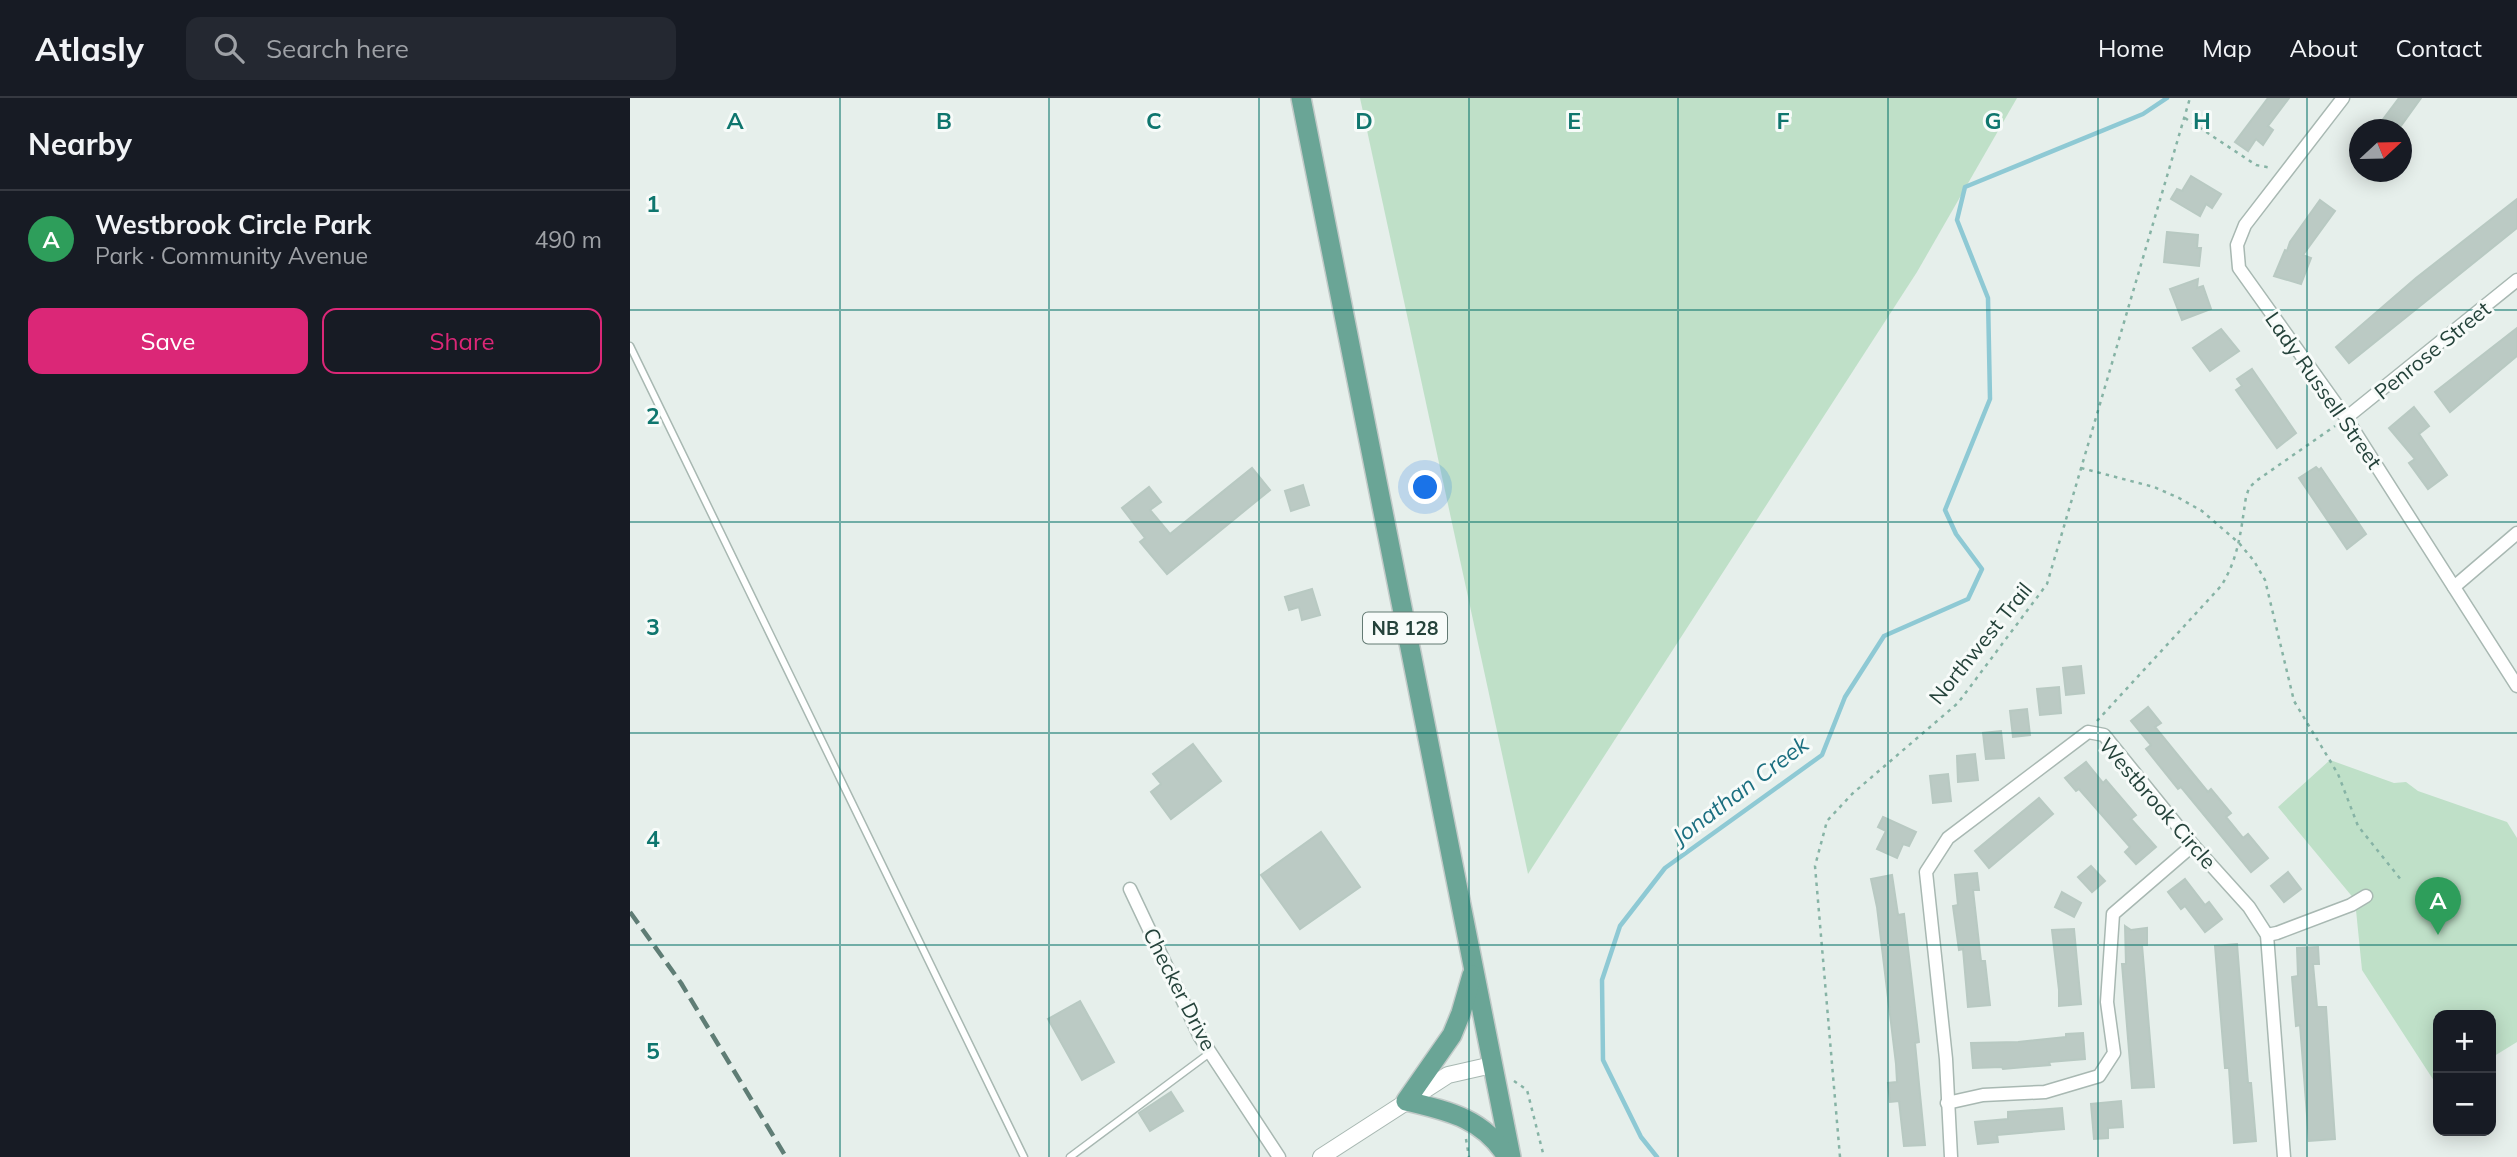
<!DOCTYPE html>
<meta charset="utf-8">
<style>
:root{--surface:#171b24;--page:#242831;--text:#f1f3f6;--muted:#9ea1a6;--line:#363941;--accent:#db2777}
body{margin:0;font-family:Mulish,sans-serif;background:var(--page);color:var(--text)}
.controls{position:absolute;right:21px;bottom:21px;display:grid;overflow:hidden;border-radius:14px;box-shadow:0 4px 18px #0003}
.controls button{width:63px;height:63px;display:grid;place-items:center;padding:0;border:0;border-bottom:2px solid var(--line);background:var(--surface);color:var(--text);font:35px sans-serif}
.compass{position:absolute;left:1719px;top:21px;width:63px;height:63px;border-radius:50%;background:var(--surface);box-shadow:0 4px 18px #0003;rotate:68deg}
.you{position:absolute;left:796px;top:390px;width:24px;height:24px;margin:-18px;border:5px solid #fff;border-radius:50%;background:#1a73e8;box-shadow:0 0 0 10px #1a73e833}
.badge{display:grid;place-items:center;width:46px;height:46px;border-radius:50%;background:var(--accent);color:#fff;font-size:23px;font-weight:700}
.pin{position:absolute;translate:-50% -58px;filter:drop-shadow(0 2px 4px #0008)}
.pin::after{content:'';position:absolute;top:37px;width:24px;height:21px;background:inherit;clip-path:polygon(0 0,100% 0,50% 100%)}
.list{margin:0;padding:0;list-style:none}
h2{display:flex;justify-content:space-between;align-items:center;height:91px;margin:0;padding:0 28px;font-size:30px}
h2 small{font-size:23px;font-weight:400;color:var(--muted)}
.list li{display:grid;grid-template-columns:46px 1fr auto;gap:21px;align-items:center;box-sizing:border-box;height:98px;padding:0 28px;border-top:2px solid var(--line)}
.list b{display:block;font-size:26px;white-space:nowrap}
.list p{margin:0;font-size:23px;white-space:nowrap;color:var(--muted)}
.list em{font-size:23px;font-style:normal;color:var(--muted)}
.actions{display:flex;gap:14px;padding:21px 28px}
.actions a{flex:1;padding:16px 0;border:2px solid var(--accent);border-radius:14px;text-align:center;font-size:24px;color:var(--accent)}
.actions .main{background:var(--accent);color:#fff}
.icon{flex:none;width:38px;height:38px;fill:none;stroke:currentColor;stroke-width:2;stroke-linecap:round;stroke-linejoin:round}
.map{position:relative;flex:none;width:1887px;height:1059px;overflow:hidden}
header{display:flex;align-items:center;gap:42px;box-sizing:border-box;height:98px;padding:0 35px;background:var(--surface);border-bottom:2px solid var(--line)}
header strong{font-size:33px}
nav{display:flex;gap:38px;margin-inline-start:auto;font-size:24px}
.search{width:490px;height:63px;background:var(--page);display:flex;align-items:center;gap:18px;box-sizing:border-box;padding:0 24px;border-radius:14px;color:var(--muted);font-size:26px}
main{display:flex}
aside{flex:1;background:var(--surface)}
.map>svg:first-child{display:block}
</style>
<header>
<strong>Atlasly</strong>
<div class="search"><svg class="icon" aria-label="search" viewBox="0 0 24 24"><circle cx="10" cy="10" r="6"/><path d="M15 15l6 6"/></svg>Search here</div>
<nav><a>Home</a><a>Map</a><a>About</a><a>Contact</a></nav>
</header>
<main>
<aside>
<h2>Nearby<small></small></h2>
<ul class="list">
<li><span class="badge" style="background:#2e9e5b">A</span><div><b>Westbrook Circle Park</b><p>Park · Community Avenue</p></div><em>490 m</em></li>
</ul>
<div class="actions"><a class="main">Save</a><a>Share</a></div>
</aside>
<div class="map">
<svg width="1887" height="1059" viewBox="0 0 1887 1059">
<rect width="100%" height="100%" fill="#e6efeb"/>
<g fill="#bfe0c8">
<polygon points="730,0 1387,0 1287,174 898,776"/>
<polygon points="1700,662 1764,685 1776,684 1788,693 1877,724 1887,740 1887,944 1861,960 1861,917 1808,917 1808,989 1732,872 1725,802 1648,709"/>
</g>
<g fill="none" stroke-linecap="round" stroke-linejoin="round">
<polyline stroke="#8ec9d4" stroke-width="4.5" points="1027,1059 1011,1039 973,962 972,882 990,828 1035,770 1192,657 1215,599 1254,538 1338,501 1352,471 1326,436 1315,412 1360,301 1358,200 1327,122 1335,89 1513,16 1537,0"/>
</g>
<g fill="#bbcac4" stroke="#b8c9c2" stroke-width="2">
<polygon points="1638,0 1659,0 1638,28 1643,32 1633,47 1626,41 1618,53 1605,44"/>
<polygon points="1769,0 1791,0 1768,32 1745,32"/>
<polygon points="1561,78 1591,96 1582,110 1576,106 1570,118 1541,101 1547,91 1552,93"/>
<polygon points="1887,101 1887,130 1719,265 1706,249 1786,180"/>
<polygon points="1690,102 1705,113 1673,157 1681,160 1671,186 1644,178 1655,152 1657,153 1660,144"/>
<polygon points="1537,134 1568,137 1567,150 1571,150 1569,168 1534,164"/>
<polygon points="1568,181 1567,190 1573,188 1581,211 1552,222 1540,191"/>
<polygon points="1887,230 1887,258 1820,314 1805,294"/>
<polygon points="1591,231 1609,253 1580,273 1563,250"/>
<polygon points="1622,271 1666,335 1647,350 1606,292 1612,288 1607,281"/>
<polygon points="1784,309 1799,328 1789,336 1817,377 1798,391 1779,365 1785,361 1759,330"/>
<polygon points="1686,369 1689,372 1691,370 1736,436 1717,451 1669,380"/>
<polygon points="622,370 640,392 537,476 510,444 515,440 492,410 519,389 531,404 520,412 540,436"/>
<polygon points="673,387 679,407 661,413 655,393"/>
<polygon points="682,491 690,517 672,522 669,509 659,512 655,499"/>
<polygon points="1451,568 1454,595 1436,597 1433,570"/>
<polygon points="1429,589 1431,615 1410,617 1407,591"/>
<polygon points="1518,609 1531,625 1525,629 1578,694 1581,691 1601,715 1596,719 1613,740 1618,736 1638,760 1621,774 1551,689 1548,691 1516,651 1521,647 1501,623"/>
<polygon points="1397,611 1400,637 1383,639 1380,613"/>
<polygon points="1371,633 1374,660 1356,661 1353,635"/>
<polygon points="563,646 591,683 541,721 521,694 531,686 523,676"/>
<polygon points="1345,656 1348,682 1328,684 1327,658"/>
<polygon points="1456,664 1473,685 1476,682 1506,717 1501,721 1526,749 1506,766 1495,754 1500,749 1449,691 1446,693 1435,680"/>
<polygon points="1318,676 1321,703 1303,705 1300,678"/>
<polygon points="1409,700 1423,716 1359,770 1345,753"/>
<polygon points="1253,719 1286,734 1279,748 1273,746 1267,760 1247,751 1256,733 1248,729"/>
<polygon points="691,734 730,789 670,831 631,777"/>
<polygon points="1461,768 1475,783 1462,794 1448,779"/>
<polygon points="1658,774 1671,791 1654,804 1641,788"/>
<polygon points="1347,775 1349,792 1343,792 1351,863 1355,863 1360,907 1338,909 1333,851 1329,852 1323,808 1328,807 1325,777"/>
<polygon points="1262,777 1268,817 1274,816 1289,944 1285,945 1295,1047 1274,1048 1269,1003 1260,1004 1258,985 1267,984 1266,966 1247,809 1241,781"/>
<polygon points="1555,781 1575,807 1579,804 1592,821 1575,834 1555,808 1551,811 1538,794"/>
<polygon points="1432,794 1451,805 1444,819 1425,809"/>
<polygon points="1495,828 1501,832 1517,830 1517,847 1512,847 1524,989 1502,990 1492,866 1496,866"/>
<polygon points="1444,831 1451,906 1429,908 1429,892 1422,832"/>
<polygon points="1607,846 1618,985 1621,985 1626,1043 1604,1045 1599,970 1595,970 1585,848"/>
<polygon points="1688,849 1689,866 1683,866 1687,909 1696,909 1705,1041 1679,1043 1670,927 1666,928 1662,879 1668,878 1667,850"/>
<polygon points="450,903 484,964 452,982 418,921"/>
<polygon points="1453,935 1455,961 1419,964 1420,967 1373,971 1372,969 1343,970 1341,945 1388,944 1436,939 1436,936"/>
<polygon points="541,994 553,1013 520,1033 509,1015"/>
<polygon points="1491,1003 1493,1029 1478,1030 1478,1040 1464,1041 1461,1006"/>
<polygon points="1432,1010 1434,1031 1367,1037 1368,1044 1348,1046 1345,1024 1378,1021 1378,1014"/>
</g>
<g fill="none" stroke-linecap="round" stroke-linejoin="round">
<g stroke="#a8b8b2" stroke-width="9">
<g id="service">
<polyline points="0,248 394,1059"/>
<polyline points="440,1059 581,954"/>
</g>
</g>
<g stroke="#a8b8b2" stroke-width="15">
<g id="minor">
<polyline points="1713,0 1615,127 1607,147 1609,170 1716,320 1887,588"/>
<polyline points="1716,320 1887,182"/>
<polyline points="1824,489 1887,435"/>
<polyline points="500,791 570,939 649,1059"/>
<polyline points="1637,837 1647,835 1721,807 1736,798"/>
<polyline points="1317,1005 1353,997 1415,994 1469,978 1484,955 1477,904 1483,816 1563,747"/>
<polyline points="1321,1059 1316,961 1296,774 1318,740 1458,634 1474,637 1563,747 1619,809 1637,837 1654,1059"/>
</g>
</g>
<g stroke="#a8b8b2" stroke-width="18">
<polyline id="tertiary" points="691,1059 818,977 862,967"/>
</g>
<g stroke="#c2cac8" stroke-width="22">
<g id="primary">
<polyline points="671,0 881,1059"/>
<path d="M842 877 831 915 822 937 776 1003C818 1013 853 1020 877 1059"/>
</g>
</g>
<g stroke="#86b3a5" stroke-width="2.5" stroke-dasharray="3.5 5" stroke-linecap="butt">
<polyline points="1555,20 1626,67 1642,70"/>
<polyline points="1451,370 1524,389 1549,400 1572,413 1609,445 1624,463 1635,482 1664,603 1708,676 1728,728 1772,783"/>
<path d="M1467 623 1591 488C1609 460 1611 431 1616 399L1619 390 1626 383 1705 328"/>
<polyline points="884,983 897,992 914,1059"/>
<polyline points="836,1041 839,1059"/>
<polyline points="1210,1059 1185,768 1197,723 1222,696 1328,605 1417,486 1560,0"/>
</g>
<use href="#service" stroke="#fff" stroke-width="6"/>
<use href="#minor" stroke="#fff" stroke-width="12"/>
<use href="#tertiary" stroke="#fff" stroke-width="16"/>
<use href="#primary" stroke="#6aa596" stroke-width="19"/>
<polyline stroke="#5f7d75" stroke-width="4.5" stroke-dasharray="14 7" stroke-linecap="butt" points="0,814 51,885 156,1059"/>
</g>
<path fill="none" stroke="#0f766e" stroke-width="2" stroke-opacity="0.55" d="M210 0V1059M419 0V1059M629 0V1059M839 0V1059M1048 0V1059M1258 0V1059M1468 0V1059M1677 0V1059M0 212H1887M0 424H1887M0 635H1887M0 847H1887"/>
<g text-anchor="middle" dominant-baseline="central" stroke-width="6" stroke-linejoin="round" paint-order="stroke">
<rect fill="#f7fbf9" stroke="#637a73" stroke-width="2" x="733" y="514.5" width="84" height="31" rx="5"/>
<g font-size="19" font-weight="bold" fill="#24423a">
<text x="775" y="530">NB 128</text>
</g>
<g font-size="21" fill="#24423a" stroke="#f7fbf9">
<text transform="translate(1802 252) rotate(-39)">Penrose Street</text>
<text transform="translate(1694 292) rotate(55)">Lady Russell Street</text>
<text transform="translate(1350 545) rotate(-51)">Northwest Trail</text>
<text transform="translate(1528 705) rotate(49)">Westbrook Circle</text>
<text transform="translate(550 891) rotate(63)">Checker Drive</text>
</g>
<g font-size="23" font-style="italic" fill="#1c6f80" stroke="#f7fbf9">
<text transform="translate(1110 692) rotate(-37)">Jonathan Creek</text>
</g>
</g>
<g font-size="23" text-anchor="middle" font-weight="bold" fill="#0f766e" stroke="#f7fbf9" stroke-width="6" stroke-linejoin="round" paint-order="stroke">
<text x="105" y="31">A</text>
<text x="314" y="31">B</text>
<text x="524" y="31">C</text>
<text x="734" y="31">D</text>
<text x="944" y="31">E</text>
<text x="1153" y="31">F</text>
<text x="1363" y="31">G</text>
<text x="1572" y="31">H</text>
<text x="23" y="114">1</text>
<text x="23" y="326">2</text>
<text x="23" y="537">3</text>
<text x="23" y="749">4</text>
<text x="23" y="961">5</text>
</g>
</svg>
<div class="controls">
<button>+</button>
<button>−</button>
</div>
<svg class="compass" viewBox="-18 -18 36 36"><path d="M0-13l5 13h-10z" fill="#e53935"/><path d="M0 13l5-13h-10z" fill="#9ea1a6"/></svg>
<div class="you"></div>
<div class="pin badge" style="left:1808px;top:837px;background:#2e9e5b">A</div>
</div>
</main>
